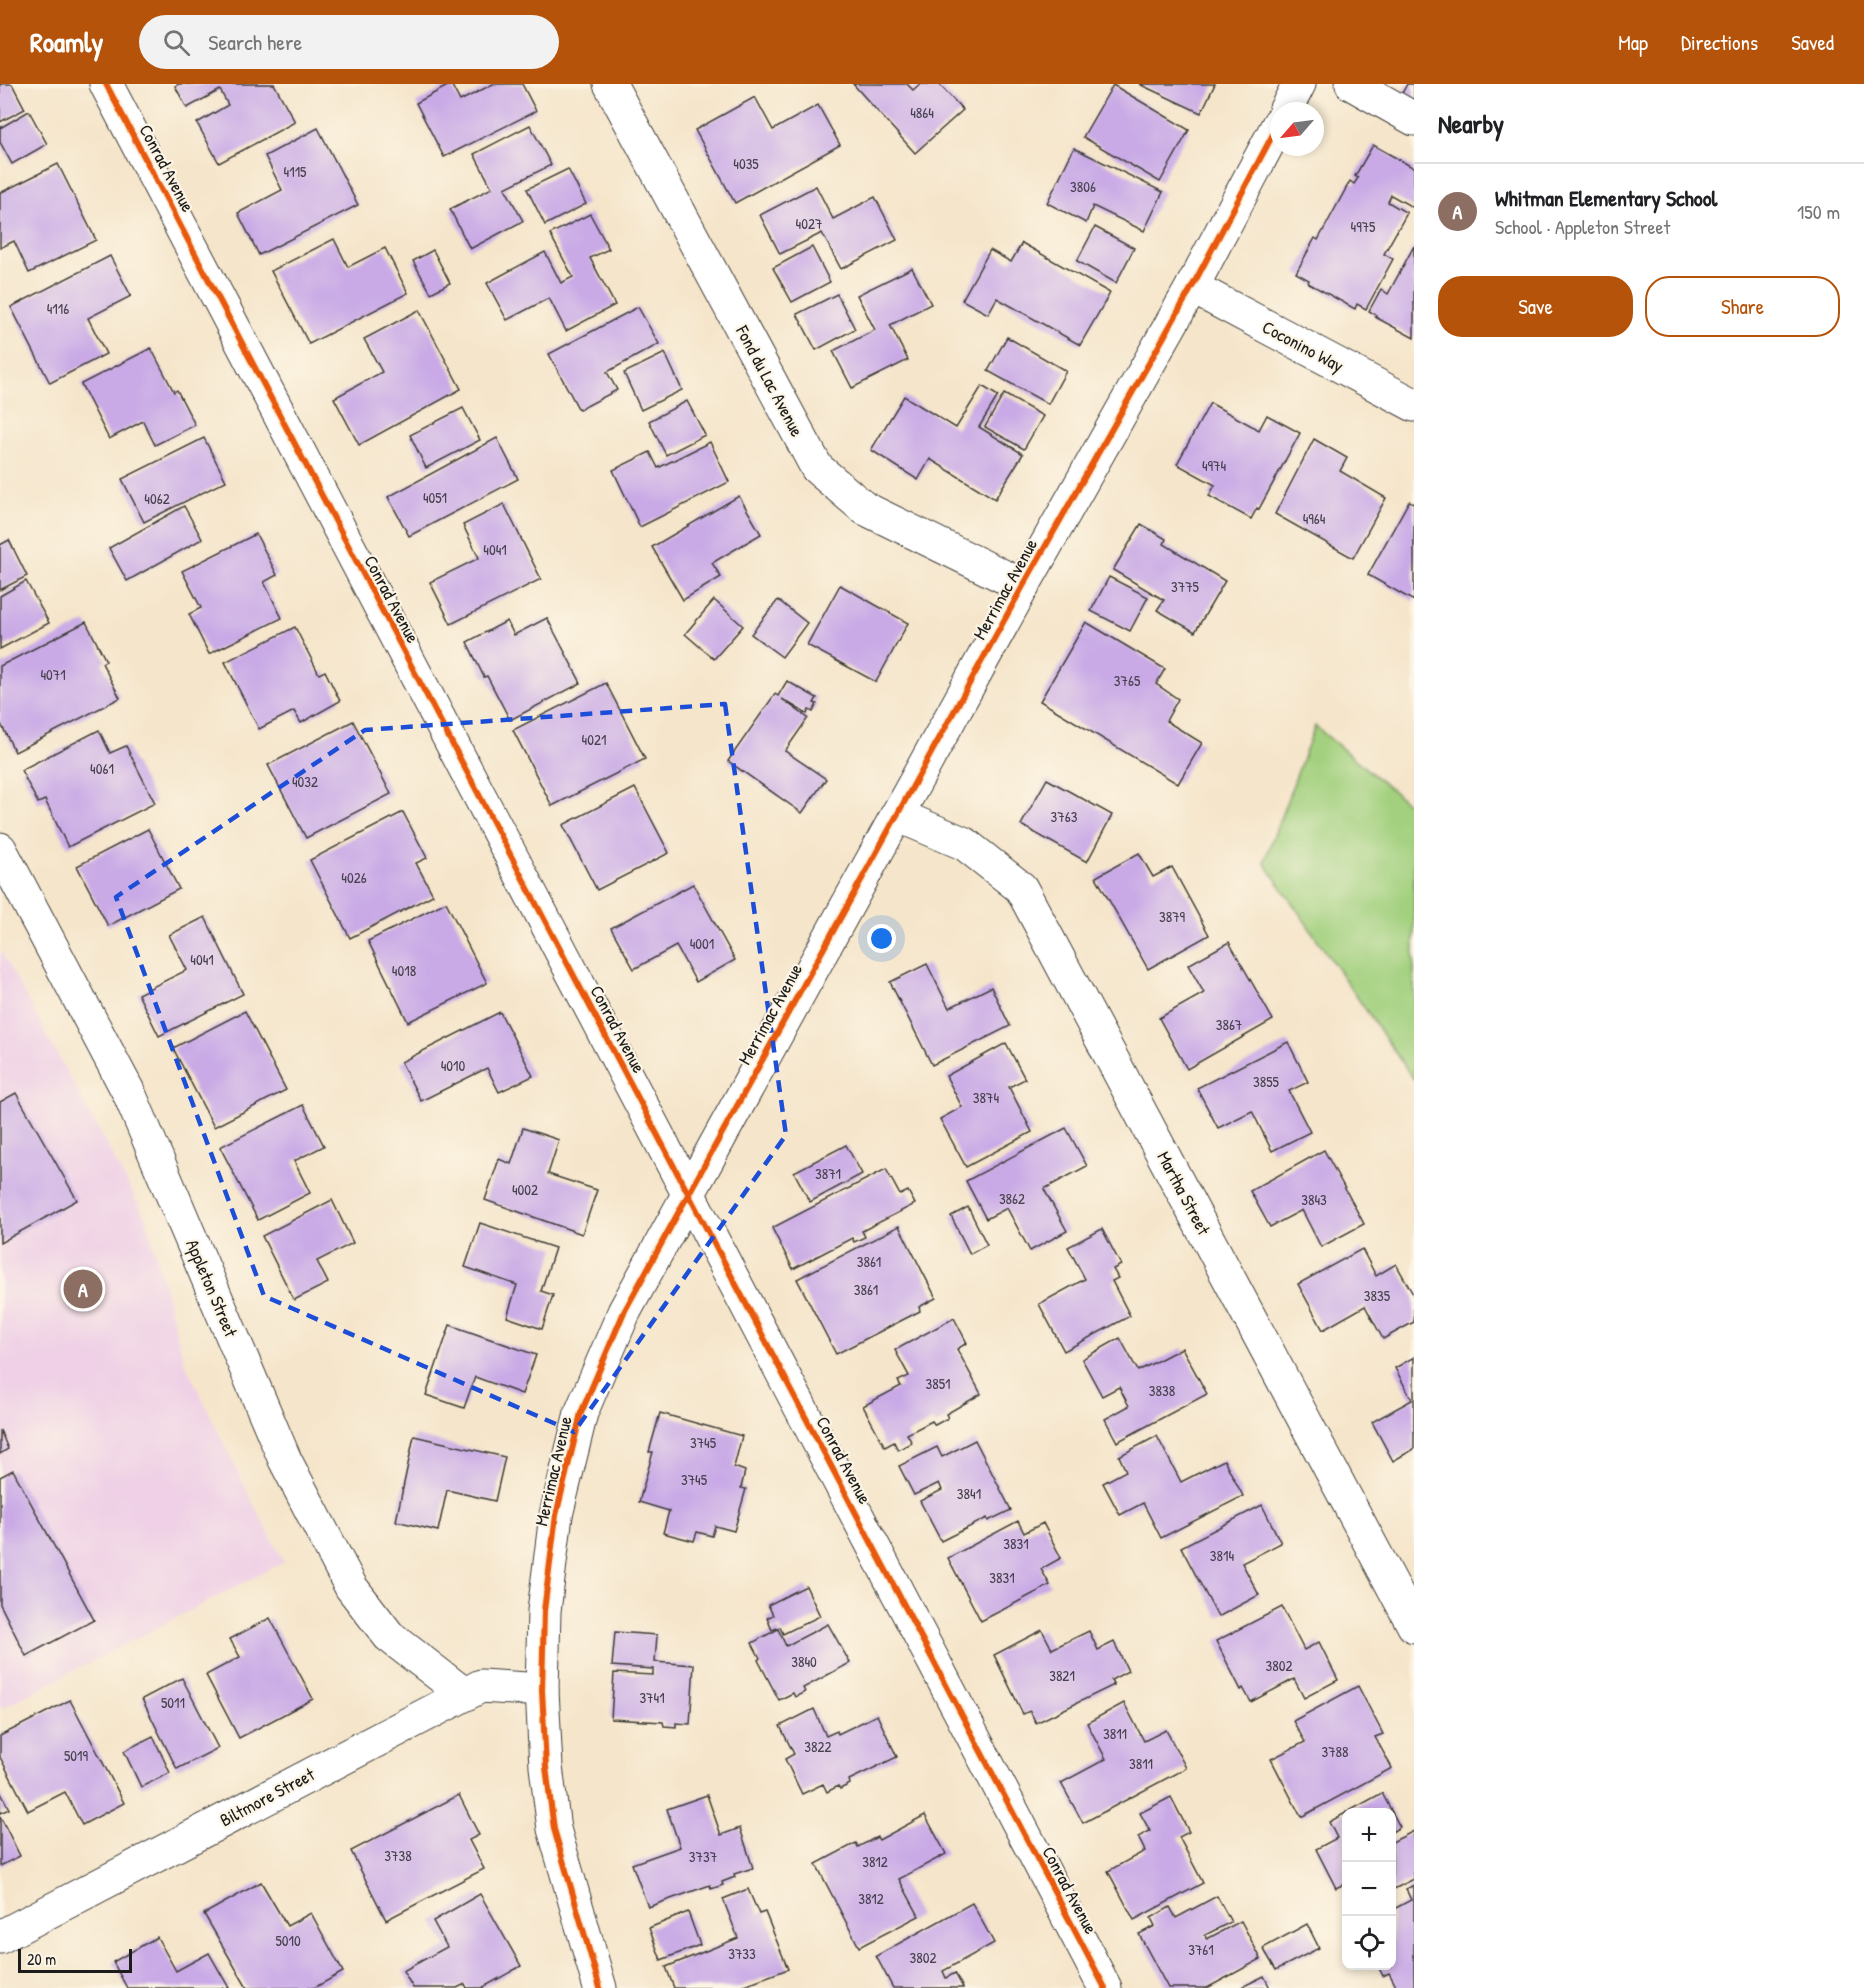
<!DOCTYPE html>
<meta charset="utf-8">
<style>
:root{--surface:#fff;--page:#f2f2f2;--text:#202124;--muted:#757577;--line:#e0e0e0;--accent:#b45309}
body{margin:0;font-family:"Patrick Hand",sans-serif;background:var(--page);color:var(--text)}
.controls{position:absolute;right:18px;bottom:18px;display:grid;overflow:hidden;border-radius:12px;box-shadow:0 3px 9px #0003}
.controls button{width:54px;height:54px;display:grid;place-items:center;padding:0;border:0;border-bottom:2px solid var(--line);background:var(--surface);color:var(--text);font:30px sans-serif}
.compass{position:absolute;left:1270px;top:18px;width:54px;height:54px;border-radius:50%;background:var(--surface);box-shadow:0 3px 9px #0003;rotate:242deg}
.scale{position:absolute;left:18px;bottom:15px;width:114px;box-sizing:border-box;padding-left:6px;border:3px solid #1c1c1c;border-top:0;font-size:16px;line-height:21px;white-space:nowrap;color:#1c1c1c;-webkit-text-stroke:4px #fcf5e5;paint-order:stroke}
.you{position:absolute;left:882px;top:855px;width:21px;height:21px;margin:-15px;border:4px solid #fff;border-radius:50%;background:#1a73e8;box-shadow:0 0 0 9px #1a73e833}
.badge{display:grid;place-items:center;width:39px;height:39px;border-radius:50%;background:var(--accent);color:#fff;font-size:20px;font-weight:700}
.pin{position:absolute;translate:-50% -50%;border:3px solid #fff;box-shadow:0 2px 6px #0006}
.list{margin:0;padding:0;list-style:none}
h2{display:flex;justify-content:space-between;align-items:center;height:78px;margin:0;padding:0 24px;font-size:26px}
h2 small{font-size:20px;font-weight:400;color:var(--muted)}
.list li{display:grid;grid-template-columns:39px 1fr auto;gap:18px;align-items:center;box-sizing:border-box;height:96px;padding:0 24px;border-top:2px solid var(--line)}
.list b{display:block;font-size:22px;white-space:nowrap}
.list p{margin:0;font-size:20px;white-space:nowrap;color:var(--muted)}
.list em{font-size:20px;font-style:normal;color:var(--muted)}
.actions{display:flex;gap:12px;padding:18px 24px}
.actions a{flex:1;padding:14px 0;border:2px solid var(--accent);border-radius:24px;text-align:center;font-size:21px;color:var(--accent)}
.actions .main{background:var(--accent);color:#fff}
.icon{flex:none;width:33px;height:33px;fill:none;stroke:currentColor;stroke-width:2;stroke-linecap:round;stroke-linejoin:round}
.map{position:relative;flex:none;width:1414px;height:1904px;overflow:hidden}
header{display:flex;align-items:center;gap:36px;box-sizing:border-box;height:84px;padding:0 30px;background:var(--accent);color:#fff}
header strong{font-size:28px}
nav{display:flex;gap:33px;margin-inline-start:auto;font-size:21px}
.search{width:420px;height:54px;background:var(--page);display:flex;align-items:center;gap:15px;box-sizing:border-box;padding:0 21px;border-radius:33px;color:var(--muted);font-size:22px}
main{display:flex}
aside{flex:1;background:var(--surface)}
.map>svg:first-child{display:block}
</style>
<header>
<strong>Roamly</strong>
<div class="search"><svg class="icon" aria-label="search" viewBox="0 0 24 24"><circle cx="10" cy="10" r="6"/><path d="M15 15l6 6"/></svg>Search here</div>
<nav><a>Map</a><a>Directions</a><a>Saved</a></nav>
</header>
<main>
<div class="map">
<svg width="1414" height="1904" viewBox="0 0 1414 1904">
<rect width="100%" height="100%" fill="#fcf5e5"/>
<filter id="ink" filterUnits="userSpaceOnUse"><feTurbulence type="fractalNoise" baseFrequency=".0167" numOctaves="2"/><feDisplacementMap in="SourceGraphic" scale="12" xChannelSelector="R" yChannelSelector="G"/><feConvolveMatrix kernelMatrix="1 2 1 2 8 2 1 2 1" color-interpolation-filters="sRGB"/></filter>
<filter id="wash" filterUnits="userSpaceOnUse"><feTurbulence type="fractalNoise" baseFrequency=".008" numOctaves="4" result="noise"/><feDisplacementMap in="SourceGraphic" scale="24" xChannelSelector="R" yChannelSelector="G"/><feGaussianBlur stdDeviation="1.35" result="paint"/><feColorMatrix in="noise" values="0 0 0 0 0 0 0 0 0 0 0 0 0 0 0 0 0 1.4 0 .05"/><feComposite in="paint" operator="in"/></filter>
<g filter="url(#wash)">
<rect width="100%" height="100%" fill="#f5e5ca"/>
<polygon fill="#efd0e6" points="0,865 146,1134 184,1277 248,1409 284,1478 0,1625"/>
<polygon fill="#a2d07e" stroke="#5f764d" stroke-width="1.5" points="1315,642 1411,722 1414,732 1414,996 1264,778"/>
<g id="blocks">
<g fill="#c9aae6">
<polygon points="0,0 12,0 25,25 0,38"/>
<polygon points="179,0 274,0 295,38 219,79 197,39 228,21 220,6 187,24 175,2"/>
<polygon points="451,0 460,17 493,0 522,0 536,27 444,73 416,19"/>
<polygon points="853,0 907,0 913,6 920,0 939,0 963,26 915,69"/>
<polygon points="1139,0 1215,0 1201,29"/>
<polygon points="1407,0 1414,0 1414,28 1397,19"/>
<polygon points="1113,1 1189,46 1160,98 1083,53"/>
<polygon points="755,13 773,46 818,21 840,61 735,119 695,46"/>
<polygon points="29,27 47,60 12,80 0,58 0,44"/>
<polygon points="530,41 551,81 505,104 523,137 470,165 450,125 492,104 474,70"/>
<polygon points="318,44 358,121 259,171 238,129 282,106 265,72"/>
<polygon points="1373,61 1414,84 1414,124 1391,111 1388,118 1407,129 1384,170 1393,175 1366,225 1357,220 1355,225 1308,199 1309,196 1296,189 1315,154 1318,156 1350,97 1354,100 1358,94 1355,92"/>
<polygon points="1074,64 1163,108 1144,147 1093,122 1086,139 1047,119"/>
<polygon points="58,80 96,156 29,189 14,157 0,164 0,109"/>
<polygon points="568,85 586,120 545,141 527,105"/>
<polygon points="816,102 833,135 875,113 897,156 841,185 822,149 780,170 760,131"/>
<polygon points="590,130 609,165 590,174 615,221 566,247 549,214 507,236 487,199 545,168 561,199 573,193 550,150"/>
<polygon points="1095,143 1134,164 1116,199 1077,177"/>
<polygon points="334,155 348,183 385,164 408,209 309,260 271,187"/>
<polygon points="1022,159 1110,209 1080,261 997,214 988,230 962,216 990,166 1011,178"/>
<polygon points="1414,162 1414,254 1375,233 1376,231 1369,227 1381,205 1388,210"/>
<polygon points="812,163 830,198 792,218 773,184"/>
<polygon points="433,166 450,199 431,209 413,177"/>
<polygon points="110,172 131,212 88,234 106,270 50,299 11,223"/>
<polygon points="912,184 931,220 890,241 908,276 852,304 833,267 875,246 857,211"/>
<polygon points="837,210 855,245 816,266 797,230"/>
<polygon points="638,223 659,260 607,288 617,306 579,326 549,270"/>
<polygon points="419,226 461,305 359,361 334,314 382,288 364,255"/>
<polygon points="1007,253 1066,287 1048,320 988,287"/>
<polygon points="151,264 174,308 177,306 195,341 155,361 143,337 109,355 81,300"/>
<polygon points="665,269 682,306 641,326 624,289"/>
<polygon points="982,302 998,312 979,343 1023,370 995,415 930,375 918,396 871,366 904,312 956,344"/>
<polygon points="1004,310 1043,332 1024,365 985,343"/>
<polygon points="687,317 705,351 666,371 649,337"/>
<polygon points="1210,319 1259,346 1267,331 1300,349 1259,425 1257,424 1251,435 1209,412 1215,401 1177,380"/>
<polygon points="463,324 480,356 426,384 410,351"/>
<polygon points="204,354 226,397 144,438 122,395"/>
<polygon points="497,354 518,395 409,452 388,413"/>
<polygon points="1314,355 1347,374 1340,387 1386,414 1353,474 1275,430"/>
<polygon points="710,358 729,398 640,443 613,386 650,368 658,384"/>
<polygon points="739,412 761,450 712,479 721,493 683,516 652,463"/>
<polygon points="1409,417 1414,419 1414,517 1368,491"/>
<polygon points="504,420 541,495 451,540 430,498 479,474 463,441"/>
<polygon points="184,422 202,455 127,497 109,464"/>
<polygon points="1141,440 1166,455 1164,460 1225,497 1195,548 1157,526 1164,516 1113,486"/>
<polygon points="256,450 277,491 264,498 282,534 209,570 189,530 201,524 182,487"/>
<polygon points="9,456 27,492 0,506 0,461"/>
<polygon points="1109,493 1148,513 1130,547 1091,527"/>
<polygon points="26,497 49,539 0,565 0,512"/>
<polygon points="840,501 908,539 876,598 807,561"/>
<polygon points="714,516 743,542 714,575 685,550"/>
<polygon points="778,516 807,539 782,573 751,550"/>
<polygon points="547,534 581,599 510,636 487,592 484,593 467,558 507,537 514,551"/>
<polygon points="86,538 106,577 102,579 120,614 15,668 0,638 0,582"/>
<polygon points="1086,538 1165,585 1156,600 1178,615 1166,637 1202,659 1178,700 1040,617"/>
<polygon points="295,543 319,590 325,587 340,617 301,639 294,627 259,645 225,578"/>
<polygon points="787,597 817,614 814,619 817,620 813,628 809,626 807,630 782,615 808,634 785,667 826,695 802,729 728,677 775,610 778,612"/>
<polygon points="606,599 645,675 552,722 513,646"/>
<polygon points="353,637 391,710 306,754 268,681"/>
<polygon points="99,646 110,669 126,662 155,719 68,763 45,716 38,719 21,686"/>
<polygon points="1047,695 1112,731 1087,778 1021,741"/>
<polygon points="635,704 669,769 597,806 563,741"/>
<polygon points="403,728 427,774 416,779 433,811 350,854 310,776"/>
<polygon points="148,745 179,805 108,842 77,782"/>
<polygon points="1139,769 1153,793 1172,783 1209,851 1148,885 1096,793"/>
<polygon points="693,800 735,876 696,898 676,862 634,885 611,844"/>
<polygon points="446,818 487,899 408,938 368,857"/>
<polygon points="205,833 243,910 159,952 138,910 187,886 169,851"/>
<polygon points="1229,858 1273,936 1187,985 1159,934 1204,909 1188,881"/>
<polygon points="927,880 949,924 991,903 1010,942 932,981 890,898"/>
<polygon points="245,927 286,1006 214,1043 173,964"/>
<polygon points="500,928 533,992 499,1008 487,984 421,1017 401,978"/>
<polygon points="1288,958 1308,998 1289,1007 1310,1048 1272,1067 1252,1027 1218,1044 1197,1004"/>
<polygon points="1006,959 1025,995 1009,1003 1032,1048 966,1083 940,1035 962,1023 946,992"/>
<polygon points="16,1009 77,1116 0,1159 0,1018"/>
<polygon points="303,1021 324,1062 294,1077 310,1109 258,1136 220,1063"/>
<polygon points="523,1044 559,1056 548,1090 597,1106 582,1150 485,1116 499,1075 511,1080"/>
<polygon points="1066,1044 1087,1082 1044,1105 1067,1147 1030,1167 1007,1124 986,1135 966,1097"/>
<polygon points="846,1061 862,1090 810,1118 794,1088"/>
<polygon points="1324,1066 1364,1140 1321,1163 1302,1126 1270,1143 1250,1107"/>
<polygon points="886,1085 900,1111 908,1107 915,1120 862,1147 865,1153 854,1158 852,1154 793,1185 772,1144"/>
<polygon points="332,1116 353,1159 317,1177 328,1199 294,1216 262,1152"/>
<polygon points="968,1123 987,1161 970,1170 951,1132"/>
<polygon points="480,1139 555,1164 541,1207 553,1211 542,1245 507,1233 517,1201 465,1183"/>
<polygon points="899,1142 936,1214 919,1223 920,1227 836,1270 797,1195"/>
<polygon points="1102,1145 1121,1181 1113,1185 1118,1194 1112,1197 1130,1232 1064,1267 1039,1220 1085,1195 1068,1163"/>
<polygon points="1362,1165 1376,1192 1396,1180 1414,1212 1414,1238 1383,1255 1365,1222 1323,1246 1298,1200"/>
<polygon points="954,1234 967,1259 957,1265 981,1310 946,1330 948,1334 935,1341 932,1337 907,1350 912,1359 898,1366 894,1358 885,1363 863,1322 901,1302 898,1297 909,1292 895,1266"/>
<polygon points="450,1241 536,1271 522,1310 475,1293 464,1324 426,1311"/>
<polygon points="1120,1254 1138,1287 1182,1264 1207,1310 1117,1358 1105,1335 1129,1322 1119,1303 1102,1312 1082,1275"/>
<polygon points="1414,1273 1414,1365 1393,1377 1372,1338 1412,1316 1395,1284"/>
<polygon points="660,1329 742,1352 734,1383 745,1387 741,1404 746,1405 734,1447 715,1442 712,1452 697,1448 694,1457 663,1449 669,1427 639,1418 653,1368 649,1368"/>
<polygon points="0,1346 8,1365 0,1370"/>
<polygon points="414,1352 505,1373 495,1417 447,1406 438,1447 396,1437"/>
<polygon points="1157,1352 1181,1398 1224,1376 1243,1412 1161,1454 1143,1419 1120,1431 1103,1399 1126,1387 1119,1372"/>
<polygon points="975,1356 1011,1426 988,1437 987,1434 941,1457 920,1417 942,1406 939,1399 914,1411 899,1382 937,1363 942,1373"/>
<polygon points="13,1386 94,1536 26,1572 0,1520 0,1393"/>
<polygon points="1262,1421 1281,1459 1242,1479 1259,1511 1218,1533 1181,1463"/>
<polygon points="1018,1437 1024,1449 1043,1439 1061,1474 1041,1485 1050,1501 981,1537 948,1474"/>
<polygon points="806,1502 820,1532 783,1550 780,1543 772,1546 767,1534 773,1531 768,1521"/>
<polygon points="1282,1523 1304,1566 1319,1558 1338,1596 1304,1614 1294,1595 1251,1618 1243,1604 1241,1606 1216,1557"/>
<polygon points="270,1534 313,1615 239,1654 206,1591 240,1573 230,1555"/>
<polygon points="828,1540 850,1579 803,1604 805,1608 795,1613 793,1609 779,1616 758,1576 760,1574 752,1559 778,1545 786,1562"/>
<polygon points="1042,1546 1052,1565 1089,1547 1098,1566 1114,1558 1128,1587 1111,1596 1114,1601 1036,1639 1030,1627 1023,1630 994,1571"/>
<polygon points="615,1548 657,1551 655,1578 694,1581 690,1640 676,1639 676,1643 664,1642 663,1638 611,1635 614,1589 653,1591 653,1585 612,1582"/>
<polygon points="182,1594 218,1664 177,1685 142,1615"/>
<polygon points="1358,1602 1383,1650 1375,1653 1392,1684 1301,1733 1271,1675 1305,1658 1293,1637"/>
<polygon points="70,1616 124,1719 82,1741 65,1708 28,1727 0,1673 0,1652"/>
<polygon points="1124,1619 1144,1657 1166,1646 1186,1684 1083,1739 1061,1699 1106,1675 1087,1639"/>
<polygon points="814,1625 826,1652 837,1647 838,1650 877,1631 897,1673 849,1696 850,1700 840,1705 838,1702 827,1708 823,1700 802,1710 785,1675 794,1670 780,1642"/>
<polygon points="153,1652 170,1689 141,1703 124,1667"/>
<polygon points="0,1707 9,1725 0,1729"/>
<polygon points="1382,1709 1400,1743 1392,1748 1392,1728 1346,1728 1346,1799 1336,1804 1316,1765 1337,1754 1329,1738"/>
<polygon points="459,1711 479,1751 469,1756 484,1785 386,1836 351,1767"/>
<polygon points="707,1711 721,1751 740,1744 753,1784 734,1790 735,1793 722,1798 723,1801 711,1805 710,1801 648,1823 632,1780 680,1763 667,1725"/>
<polygon points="1171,1713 1189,1748 1179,1753 1203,1799 1134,1836 1108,1787 1145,1767 1138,1753 1150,1747 1140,1729"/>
<polygon points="925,1731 946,1770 899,1795 919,1832 859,1863 816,1780 856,1759 858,1763 877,1753 879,1756"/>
<polygon points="0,1732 20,1772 0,1782"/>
<polygon points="1414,1747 1414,1795 1392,1806 1392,1758"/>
<polygon points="261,1798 287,1842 311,1829 343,1888 314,1904 247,1904 204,1830"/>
<polygon points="1414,1801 1414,1904 1397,1904 1389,1889 1383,1892 1378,1882 1392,1882 1392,1826 1411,1816 1406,1805"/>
<polygon points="748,1805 759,1830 765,1828 788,1885 742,1902 743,1904 674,1904 666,1883 738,1854 723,1815"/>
<polygon points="480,1810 521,1882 482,1904 467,1904 465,1900 457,1904 413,1904 403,1887 447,1863 433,1837"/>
<polygon points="1217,1812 1231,1838 1205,1851 1207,1855 1241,1837 1261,1875 1207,1904 1168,1904 1139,1850 1155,1842 1151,1834 1170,1823 1176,1834"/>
<polygon points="972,1819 994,1859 943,1887 946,1894 955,1889 963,1904 893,1904 876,1872"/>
<polygon points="688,1828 700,1861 661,1876 649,1844"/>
<polygon points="1307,1840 1319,1864 1276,1886 1263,1864"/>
<polygon points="157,1853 176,1887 209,1869 229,1904 127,1904 113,1878"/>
<polygon points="1264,1892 1270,1904 1240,1904"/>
</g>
</g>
</g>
<g filter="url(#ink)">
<use href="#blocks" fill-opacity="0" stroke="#3d3a36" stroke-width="1.5"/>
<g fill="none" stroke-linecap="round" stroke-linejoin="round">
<g stroke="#3d3a36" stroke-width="35">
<g id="minor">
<polyline points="106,0 1105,1904"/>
<polyline points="610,0 817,384 864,424 1023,502"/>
<polyline points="1352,0 1414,35"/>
<polyline points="1285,27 1299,0"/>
<polyline points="1192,203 1414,321"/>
<polyline points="897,731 965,760 1021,804 1414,1542"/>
<polyline points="0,765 129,1009 285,1376 351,1503 389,1552 464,1610"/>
<polyline points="0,1853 481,1602 542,1606"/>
<polyline points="600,1904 554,1745 546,1683 542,1606 544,1527 556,1431 581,1329 624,1228 688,1111 1023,502 1192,203 1279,39"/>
</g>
</g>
<use href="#minor" stroke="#fff" stroke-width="33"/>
<g stroke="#fcf5e5" stroke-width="10">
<g id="cycleway">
<polyline points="106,0 1105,1904"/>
<polyline points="600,1904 554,1745 546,1683 542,1606 544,1527 556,1431 581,1329 624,1228 688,1111 1023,502 1192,203 1279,39"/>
</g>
</g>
<use href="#cycleway" stroke="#e8590c" stroke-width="6"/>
</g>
</g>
<path fill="none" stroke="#1d4ed8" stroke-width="4.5" stroke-dasharray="12 8" stroke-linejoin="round" d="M725 620 786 1051 574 1348 264 1212 116 813 365 646Z"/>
<g text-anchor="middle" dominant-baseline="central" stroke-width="4.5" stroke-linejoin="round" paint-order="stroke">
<g font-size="15" fill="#47404e">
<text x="922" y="28">4864</text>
<text x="746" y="79">4035</text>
<text x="295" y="87">4115</text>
<text x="1083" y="102">3806</text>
<text x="809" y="139">4027</text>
<text x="1363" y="142">4975</text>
<text x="58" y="224">4116</text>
<text x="1214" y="381">4974</text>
<text x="435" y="413">4051</text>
<text x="157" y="414">4062</text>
<text x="1314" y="434">4964</text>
<text x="495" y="465">4041</text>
<text x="1185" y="502">3775</text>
<text x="53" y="590">4071</text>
<text x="1127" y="596">3765</text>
<text x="594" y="655">4021</text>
<text x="102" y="684">4061</text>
<text x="305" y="697">4032</text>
<text x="1064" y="732">3763</text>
<text x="354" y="793">4026</text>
<text x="1172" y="832">3879</text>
<text x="702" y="859">4001</text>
<text x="202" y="875">4041</text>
<text x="404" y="886">4018</text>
<text x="1229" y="940">3867</text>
<text x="453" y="981">4010</text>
<text x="1266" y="997">3855</text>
<text x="986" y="1013">3874</text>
<text x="828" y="1089">3871</text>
<text x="525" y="1105">4002</text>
<text x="1012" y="1114">3862</text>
<text x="1314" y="1115">3843</text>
<text x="869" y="1177">3861</text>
<text x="866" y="1205">3861</text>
<text x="1377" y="1211">3835</text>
<text x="938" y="1299">3851</text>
<text x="1162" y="1306">3838</text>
<text x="703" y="1358">3745</text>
<text x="694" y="1395">3745</text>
<text x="969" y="1409">3841</text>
<text x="1016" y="1459">3831</text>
<text x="1222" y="1471">3814</text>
<text x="1002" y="1493">3831</text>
<text x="804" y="1577">3840</text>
<text x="1279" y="1581">3802</text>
<text x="1062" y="1591">3821</text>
<text x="652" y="1613">3741</text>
<text x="173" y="1618">5011</text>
<text x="1115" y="1649">3811</text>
<text x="818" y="1662">3822</text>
<text x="1335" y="1667">3788</text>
<text x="76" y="1671">5019</text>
<text x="1141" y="1679">3811</text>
<text x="398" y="1771">3738</text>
<text x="703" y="1772">3737</text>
<text x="875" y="1777">3812</text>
<text x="871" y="1814">3812</text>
<text x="288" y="1856">5010</text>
<text x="1201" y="1865">3761</text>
<text x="742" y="1869">3733</text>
<text x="923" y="1873">3802</text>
</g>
<g font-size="18" fill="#1c1c1c" stroke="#fcf5e5">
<text transform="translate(167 84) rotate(62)">Conrad Avenue</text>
<text transform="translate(1303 262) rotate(28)">Coconino Way</text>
<text transform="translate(770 297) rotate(62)">Fond du Lac Avenue</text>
<text transform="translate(1005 505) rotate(-61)">Merrimac Avenue</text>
<text transform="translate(392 515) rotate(62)">Conrad Avenue</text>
<text transform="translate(770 930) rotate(-61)">Merrimac Avenue</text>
<text transform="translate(618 945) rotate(62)">Conrad Avenue</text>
<text transform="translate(1184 1109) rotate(62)">Martha Street</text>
<text transform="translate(212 1204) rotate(67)">Appleton Street</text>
<text transform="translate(844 1376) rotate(62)">Conrad Avenue</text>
<text transform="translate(553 1387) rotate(-77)">Merrimac Avenue</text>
<text transform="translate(267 1713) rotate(-28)">Biltmore Street</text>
<text transform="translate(1070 1806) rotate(62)">Conrad Avenue</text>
</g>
</g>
</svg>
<div class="controls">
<button>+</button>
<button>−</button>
<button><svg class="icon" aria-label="locate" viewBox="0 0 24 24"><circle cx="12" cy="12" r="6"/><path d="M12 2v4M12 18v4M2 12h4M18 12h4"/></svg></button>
</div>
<svg class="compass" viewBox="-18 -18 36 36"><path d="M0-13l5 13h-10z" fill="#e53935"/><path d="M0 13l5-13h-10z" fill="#757577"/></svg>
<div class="scale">20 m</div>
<div class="you"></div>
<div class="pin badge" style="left:83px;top:1205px;background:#8d6e63">A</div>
</div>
<aside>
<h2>Nearby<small></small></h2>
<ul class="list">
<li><span class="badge" style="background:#8d6e63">A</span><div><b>Whitman Elementary School</b><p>School · Appleton Street</p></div><em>150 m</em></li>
</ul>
<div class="actions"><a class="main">Save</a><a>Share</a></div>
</aside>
</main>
